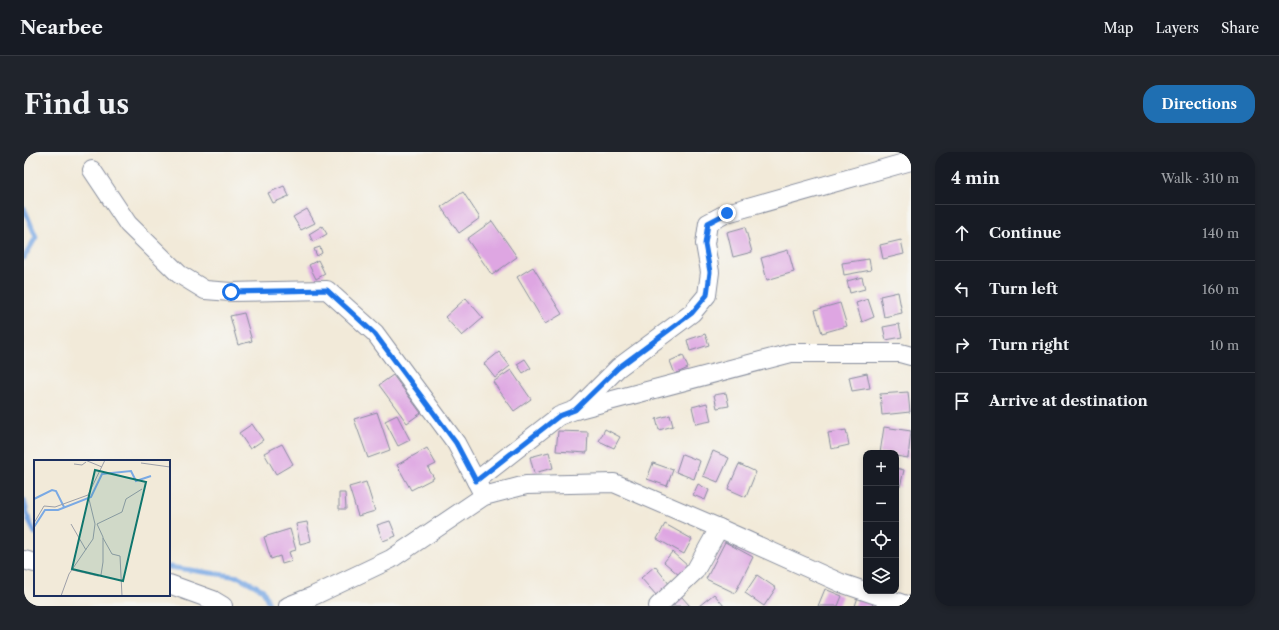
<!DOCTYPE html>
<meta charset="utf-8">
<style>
:root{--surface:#171b24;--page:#20242c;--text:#f1f3f6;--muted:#9ea1a6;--line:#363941;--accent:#1f6fb2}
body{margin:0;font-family:"Libre Caslon Text",serif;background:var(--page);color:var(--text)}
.controls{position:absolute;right:12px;bottom:12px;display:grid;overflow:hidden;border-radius:8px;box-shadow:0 2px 6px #0003}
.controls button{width:36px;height:36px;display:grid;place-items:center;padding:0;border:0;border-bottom:1px solid var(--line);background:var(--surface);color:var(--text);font:20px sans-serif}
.stop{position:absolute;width:12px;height:12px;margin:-9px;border:3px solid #1a73e8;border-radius:50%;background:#fff}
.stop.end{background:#1a73e8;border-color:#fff;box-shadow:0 1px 4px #0008}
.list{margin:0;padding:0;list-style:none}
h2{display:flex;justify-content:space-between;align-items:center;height:52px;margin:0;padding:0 16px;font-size:17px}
h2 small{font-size:13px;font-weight:400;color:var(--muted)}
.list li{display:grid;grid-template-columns:26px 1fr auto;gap:12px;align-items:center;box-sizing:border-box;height:56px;padding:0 16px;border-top:1px solid var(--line)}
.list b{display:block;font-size:15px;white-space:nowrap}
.list em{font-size:13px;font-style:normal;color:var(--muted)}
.icon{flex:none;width:22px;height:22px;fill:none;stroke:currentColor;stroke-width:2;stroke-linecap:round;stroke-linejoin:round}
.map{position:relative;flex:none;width:887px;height:454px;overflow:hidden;border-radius:16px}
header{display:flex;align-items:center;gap:24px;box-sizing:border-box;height:56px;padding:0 20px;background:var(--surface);border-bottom:1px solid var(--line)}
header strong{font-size:19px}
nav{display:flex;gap:22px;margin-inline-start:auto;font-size:14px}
.intro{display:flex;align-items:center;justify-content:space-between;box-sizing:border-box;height:96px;padding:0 24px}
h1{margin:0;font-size:28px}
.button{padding:10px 18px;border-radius:16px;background:var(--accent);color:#fff;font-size:14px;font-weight:700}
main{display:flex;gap:24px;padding:0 24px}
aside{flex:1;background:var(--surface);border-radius:16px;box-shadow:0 2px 6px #0003}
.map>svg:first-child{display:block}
</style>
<header>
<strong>Nearbee</strong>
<nav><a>Map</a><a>Layers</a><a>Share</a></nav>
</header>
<div class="intro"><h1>Find us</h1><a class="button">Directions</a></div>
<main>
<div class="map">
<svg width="887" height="454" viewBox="0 0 887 454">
<rect width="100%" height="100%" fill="#f6f6f2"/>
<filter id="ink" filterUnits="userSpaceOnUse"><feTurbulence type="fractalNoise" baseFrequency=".025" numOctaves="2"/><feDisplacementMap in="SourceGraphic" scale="8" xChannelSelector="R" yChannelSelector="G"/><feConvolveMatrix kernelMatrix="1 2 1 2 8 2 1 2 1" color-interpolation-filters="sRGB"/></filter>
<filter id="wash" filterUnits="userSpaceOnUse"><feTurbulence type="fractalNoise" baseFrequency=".012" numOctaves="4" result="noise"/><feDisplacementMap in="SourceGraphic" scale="16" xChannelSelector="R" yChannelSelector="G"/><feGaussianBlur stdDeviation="0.9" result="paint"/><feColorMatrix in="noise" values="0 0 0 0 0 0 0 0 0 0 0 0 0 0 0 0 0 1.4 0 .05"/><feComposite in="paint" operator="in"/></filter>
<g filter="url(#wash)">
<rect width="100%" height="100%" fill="#f2ead9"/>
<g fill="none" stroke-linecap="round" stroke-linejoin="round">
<g stroke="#7aa9e4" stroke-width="5">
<polyline points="0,56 12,85 0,106"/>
<polyline points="0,348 5,369 11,381"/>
<polyline points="145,415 215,425 239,438 246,454"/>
</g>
</g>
<g id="blocks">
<g fill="#dea6e2">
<polygon points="260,34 265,44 249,51 244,41"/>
<polygon points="439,40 456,66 435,81 417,55"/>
<polygon points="283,57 291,71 277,78 269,65"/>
<polygon points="468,69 493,105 468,123 443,87"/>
<polygon points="298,74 303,82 289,90 285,82"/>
<polygon points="721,75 728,100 709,105 703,80"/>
<polygon points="877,88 880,102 859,107 856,93"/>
<polygon points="296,95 298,101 293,104 290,97"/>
<polygon points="764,98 770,120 743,128 737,106"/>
<polygon points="845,107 847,118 820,123 818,111"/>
<polygon points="294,108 301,122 292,127 285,113"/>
<polygon points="509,115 538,162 521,172 493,125"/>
<polygon points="838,125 841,137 826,141 823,129"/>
<polygon points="874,140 878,161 860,165 856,144"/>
<polygon points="442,146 459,166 438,184 421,165"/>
<polygon points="844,147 850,165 838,170 832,151"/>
<polygon points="816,151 823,174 798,181 791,158"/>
<polygon points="220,161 228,189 214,193 206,164"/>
<polygon points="875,172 878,185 862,188 859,175"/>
<polygon points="681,182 685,193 666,199 663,188"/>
<polygon points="475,200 486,214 471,226 460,212"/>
<polygon points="659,203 664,216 651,222 646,209"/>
<polygon points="501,207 507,216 499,221 493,212"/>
<polygon points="487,218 507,247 490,259 469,230"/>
<polygon points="843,221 846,236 828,239 825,225"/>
<polygon points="369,223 397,261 383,271 355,233"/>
<polygon points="884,240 886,260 858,263 856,242"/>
<polygon points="702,241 705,254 693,256 690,243"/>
<polygon points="683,251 687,269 672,272 668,255"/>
<polygon points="353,260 366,298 344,306 330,267"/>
<polygon points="373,263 386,288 374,294 361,269"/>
<polygon points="646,263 649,274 635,278 632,267"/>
<polygon points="228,272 239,288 226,297 215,281"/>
<polygon points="860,275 887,279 884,306 872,304 872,301 856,301"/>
<polygon points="581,277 596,285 590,296 575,289"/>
<polygon points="822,278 825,293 807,297 804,281"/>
<polygon points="534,279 564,280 563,301 532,299"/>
<polygon points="258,292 269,312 252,322 240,301"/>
<polygon points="403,296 412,312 404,316 410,326 387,338 373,313"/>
<polygon points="689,299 705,306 694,330 679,324"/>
<polygon points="525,300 529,316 510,321 506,305"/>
<polygon points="658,302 676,309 670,327 652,320"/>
<polygon points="629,311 649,318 643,334 623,327"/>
<polygon points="715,312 732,320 722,345 704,337"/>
<polygon points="872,316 880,318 876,335 872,334"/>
<polygon points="342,330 351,359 334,364 325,335"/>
<polygon points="674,332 685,338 681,348 669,343"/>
<polygon points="315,341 321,341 322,357 315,357"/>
<polygon points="366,369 372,384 359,389 353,373"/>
<polygon points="283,370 287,389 276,392 272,372"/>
<polygon points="641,372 668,387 660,402 633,387"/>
<polygon points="266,377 272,398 265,400 268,409 258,412 256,404 247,407 240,385"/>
<polygon points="701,390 729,405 711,441 682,427"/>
<polygon points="648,400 664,414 656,424 640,410"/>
<polygon points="631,414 646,433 633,444 617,426"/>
<polygon points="733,423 752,436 740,454 721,441"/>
<polygon points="801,437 818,444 814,454 794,454"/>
<polygon points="690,442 700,454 675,454"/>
<polygon points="657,444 666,454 645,454"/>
<polygon points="834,445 849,451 848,454 831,454"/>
</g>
</g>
</g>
<g filter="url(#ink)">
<use href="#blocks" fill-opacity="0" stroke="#868c9c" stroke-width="1"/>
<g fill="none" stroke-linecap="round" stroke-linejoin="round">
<g stroke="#868c9c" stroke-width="20">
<g id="minor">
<polyline points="68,18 104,72 155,122 181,138 207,140 303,138 351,181 432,291 460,344"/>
<polyline points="552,258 594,216 668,161 683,143 686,120 681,92 684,71 703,61 887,9"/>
<polyline points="452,329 535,264 551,258 767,201 876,201 887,204"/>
<polyline points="0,408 11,411"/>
<polyline points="145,432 189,448 199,454"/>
<polyline points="264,454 289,444 367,407 460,344 502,333 590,331 695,376 817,431 885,454"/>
<polyline points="634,454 671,419 695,376"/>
</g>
</g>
<use href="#minor" stroke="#fff" stroke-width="18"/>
</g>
</g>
<g fill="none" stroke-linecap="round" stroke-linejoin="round" filter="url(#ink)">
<polyline stroke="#1a73e8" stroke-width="5" points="207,140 303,138 351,182 432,291 452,329 535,264 551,258 594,216 668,161 683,143 686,120 681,92 684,71 703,61"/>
</g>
<g transform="translate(10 308)">
<rect width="136" height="136" fill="#f2ead9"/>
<path fill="none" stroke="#7aa9e4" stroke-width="2" d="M0 39 18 30 22 31 30 47M0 67 11 50H24L57 37 68 14 97 11 102 21 117 16"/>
<path fill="none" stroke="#9c9fa8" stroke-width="1" d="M51 0 68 7M107 3 136 7M40 4 48 5 52 2M0 63 10 46 21 47 54 35 71 0M37 64 52 90M63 64 88 52 92 39 108 29M69 78 78 94 86 96 88 136M38 110 64 116 67 115 69 102V77L63 64M27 136 35 114 59 79 61 64 54 35"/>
<path fill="#0f766e" fill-opacity="0.15" stroke="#0f766e" stroke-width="2" d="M61 10 112 22 89 121 38 109Z"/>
<rect width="136" height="136" fill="none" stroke="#1b2f5e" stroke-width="2"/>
</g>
</svg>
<div class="controls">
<button>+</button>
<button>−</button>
<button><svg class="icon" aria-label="locate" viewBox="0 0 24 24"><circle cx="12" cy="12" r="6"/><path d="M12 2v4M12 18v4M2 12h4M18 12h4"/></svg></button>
<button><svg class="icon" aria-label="layers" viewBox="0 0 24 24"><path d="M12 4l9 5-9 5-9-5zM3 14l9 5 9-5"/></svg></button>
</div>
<div class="stop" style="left:207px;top:140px"></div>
<div class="stop end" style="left:703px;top:61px"></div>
</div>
<aside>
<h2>4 min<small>Walk · 310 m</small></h2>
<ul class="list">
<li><svg class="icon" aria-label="ahead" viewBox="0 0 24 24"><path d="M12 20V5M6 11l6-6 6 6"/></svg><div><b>Continue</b></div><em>140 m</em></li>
<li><svg class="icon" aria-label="left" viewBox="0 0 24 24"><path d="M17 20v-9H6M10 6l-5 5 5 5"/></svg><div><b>Turn left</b></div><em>160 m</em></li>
<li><svg class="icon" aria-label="right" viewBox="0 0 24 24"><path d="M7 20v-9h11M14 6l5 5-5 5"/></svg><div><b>Turn right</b></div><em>10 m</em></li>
<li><svg class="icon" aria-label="arrive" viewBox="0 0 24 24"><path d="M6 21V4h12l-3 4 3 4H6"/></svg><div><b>Arrive at destination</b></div></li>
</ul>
</aside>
</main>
